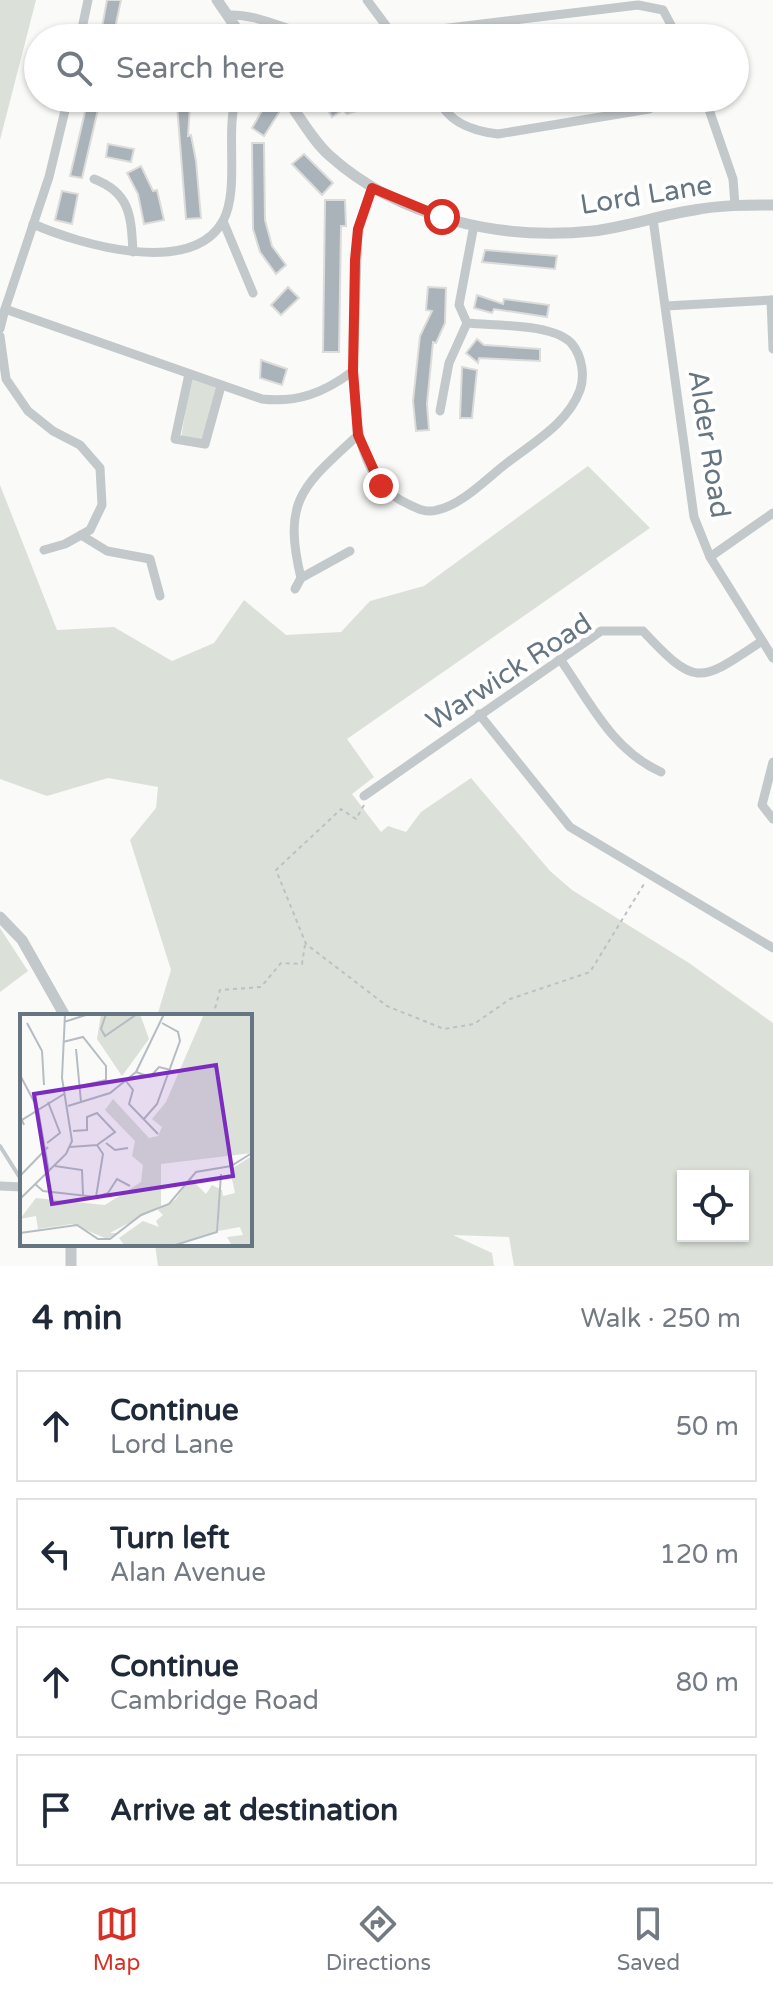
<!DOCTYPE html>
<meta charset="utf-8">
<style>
:root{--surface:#fff;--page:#f2f2f3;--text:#1f2937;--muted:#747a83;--line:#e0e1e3;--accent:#d93025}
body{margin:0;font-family:"Varela Round",sans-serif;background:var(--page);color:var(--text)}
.controls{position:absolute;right:24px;bottom:24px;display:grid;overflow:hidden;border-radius:0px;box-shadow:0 2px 6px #0004}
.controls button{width:72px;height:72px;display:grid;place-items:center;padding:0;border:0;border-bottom:2px solid var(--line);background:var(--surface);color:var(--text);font:40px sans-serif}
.stop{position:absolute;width:24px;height:24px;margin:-18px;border:6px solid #d93025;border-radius:50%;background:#fff}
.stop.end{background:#d93025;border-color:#fff;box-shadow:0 2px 8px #0008}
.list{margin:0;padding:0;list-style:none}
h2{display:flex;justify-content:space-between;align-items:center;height:104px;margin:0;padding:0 32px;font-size:34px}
h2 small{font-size:26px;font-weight:400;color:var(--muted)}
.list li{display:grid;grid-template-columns:52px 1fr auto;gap:24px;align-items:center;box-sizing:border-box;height:112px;margin:0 16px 16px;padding:0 16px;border:2px solid var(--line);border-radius:0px}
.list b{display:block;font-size:30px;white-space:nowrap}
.list p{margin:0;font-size:26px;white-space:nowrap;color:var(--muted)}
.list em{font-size:26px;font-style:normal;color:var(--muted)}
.icon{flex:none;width:44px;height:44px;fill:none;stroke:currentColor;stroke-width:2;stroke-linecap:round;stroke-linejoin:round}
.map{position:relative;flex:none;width:773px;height:1266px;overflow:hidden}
.search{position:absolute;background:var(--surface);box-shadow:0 2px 6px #0004;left:24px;right:24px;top:24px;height:88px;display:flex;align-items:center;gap:20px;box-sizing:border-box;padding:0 28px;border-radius:44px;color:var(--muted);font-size:30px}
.sheet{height:616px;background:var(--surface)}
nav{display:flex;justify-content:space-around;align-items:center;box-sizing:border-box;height:112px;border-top:2px solid var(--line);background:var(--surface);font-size:22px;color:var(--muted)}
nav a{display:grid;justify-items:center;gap:4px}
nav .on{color:var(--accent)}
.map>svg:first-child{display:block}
</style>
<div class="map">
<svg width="773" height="1266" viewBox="0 0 773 1266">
<rect width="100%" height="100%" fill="#fafaf8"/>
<g fill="#dbe1d9" fill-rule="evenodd">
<polygon points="0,0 36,0 0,140"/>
<polygon points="191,377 218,387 202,439 181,438"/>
<path d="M588 466 650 528 347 739 374 777 352 794 381 832 388 826 406 832 421 812 471 778 550 871 572 890 689 963 773 1023V1266H514L509 1237 453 1235 492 1253 494 1266H158L155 1244H250V1016H157L171 970 130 840 156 808 158 787 108 778 47 796 0 779V485L57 630 114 627 172 661 214 643 244 600 286 635 341 632 370 601 424 586ZM683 1176H743V1236H683Z"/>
<polygon points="0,928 28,971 0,992"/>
</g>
<g fill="#aab3b9" stroke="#dcdcda" stroke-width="2">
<polygon points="107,0 121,0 113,38 100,38"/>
<polygon points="321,98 353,98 356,111 347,114 343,110 332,117"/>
<polygon points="88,99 100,101 82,178 70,176"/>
<polygon points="267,102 280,111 264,136 252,128"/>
<polygon points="177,105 190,106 188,136 191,135 196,161 201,218 186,219"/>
<polygon points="252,143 264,143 265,220 272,246 286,265 276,274 260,252 253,229"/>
<polygon points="108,144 134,149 131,162 106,157"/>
<polygon points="304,154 333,183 322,195 292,164"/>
<polygon points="141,166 153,191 157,190 164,220 144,224 138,194 127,173"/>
<polygon points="62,191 78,194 72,224 55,220"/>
<polygon points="325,200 345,200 346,226 341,226 339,352 323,352"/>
<polygon points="485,250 557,256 555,269 482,262"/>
<polygon points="288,287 299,298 281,315 271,305"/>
<polygon points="428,287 446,288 445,323 436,343 433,342 427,404 429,430 416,431 413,401 420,336 432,311 426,310"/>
<polygon points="477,295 503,304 504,299 549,305 547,317 494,309 492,313 474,308"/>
<polygon points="477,339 484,345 540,349 540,361 479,358 478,363 466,353"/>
<polygon points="261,360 287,369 282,385 260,378"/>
<polygon points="462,367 477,370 472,418 460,418"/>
</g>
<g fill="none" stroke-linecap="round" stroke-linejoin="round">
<g stroke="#bdc1c3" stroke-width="2" stroke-dasharray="4 4" stroke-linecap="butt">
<polyline points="364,805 356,819 341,809 276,870 306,944 387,1006 444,1029 474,1024 510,999 590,972 644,884"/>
<polyline points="213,1016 220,990 261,987 281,963 302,964 305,945"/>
</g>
<polyline stroke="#c3c8cb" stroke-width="4" points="0,1146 22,1181"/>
<g stroke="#c3c8cb" stroke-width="9">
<polyline points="367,0 393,35"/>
<path d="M227 15C261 13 292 35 327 38"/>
<polyline points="80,38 88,0"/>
<polyline points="367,38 638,5 663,10 678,38"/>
<path d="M68 98 49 177 5 309 262 399C297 403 324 393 353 371L358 229 372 188"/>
<path d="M438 98C448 123 473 131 498 134L649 109 669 98"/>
<polyline points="705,98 733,179 735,205"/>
<path d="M94 179C131 193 131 217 133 252"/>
<polyline points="653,219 694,517 710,557 773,658"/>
<polyline points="223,221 253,293"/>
<path d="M33 224C79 244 191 278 223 221 240 189 225 133 236 98"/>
<polyline points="771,300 773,349"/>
<polyline points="666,306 773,300"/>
<polyline points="0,329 5,309"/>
<polyline points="0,336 6,379 28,411 53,431 80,445 100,468 102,505 90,530 65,544 44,550"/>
<path d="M353 371C356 420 357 481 408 504 418 509 426 513 437 510 462 505 487 478 507 463 534 442 568 423 580 390 585 376 582 356 572 344 554 323 495 326 467 323L459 305 474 225"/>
<polyline points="189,374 175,439 205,444 221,386"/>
<polyline points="440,411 449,363 467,323"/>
<polyline points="81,535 107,551 150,559 160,596"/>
<polyline points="710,557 773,513"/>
<path d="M301 578C282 499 303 486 358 435"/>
<polyline points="295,589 301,578 350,551"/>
<path d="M560 659C590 702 612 750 661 772"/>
<polyline points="479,714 570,827 773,948"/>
<polyline points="773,762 762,805 773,819"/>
<path d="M364 796 601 631H643C697 689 700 682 762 641"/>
<polyline points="0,1186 22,1187"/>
</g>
<g stroke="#c3c8cb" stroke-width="11">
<polyline points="217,0 243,38"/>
<path d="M286 98C300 117 313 141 330 156 399 218 502 241 593 231 627 227 660 215 694 210 720 205 747 205 773 205"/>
<polyline points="0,917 22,940 65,1016"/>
<polyline points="71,1244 71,1266"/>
</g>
</g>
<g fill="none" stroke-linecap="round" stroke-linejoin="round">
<polyline stroke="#d93025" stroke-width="10" points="381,486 358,435 353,371 355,260 358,229 372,188 442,217"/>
</g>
<g text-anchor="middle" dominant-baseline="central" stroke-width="8" stroke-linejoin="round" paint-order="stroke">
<g font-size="28" fill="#657582" stroke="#fff">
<text transform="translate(646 195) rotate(-9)">Lord Lane</text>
<text transform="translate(709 444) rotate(81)">Alder Road</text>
<text transform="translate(509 672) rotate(-33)">Warwick Road</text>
</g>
</g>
<g transform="translate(20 1014)">
<rect width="232" height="232" fill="#fafaf8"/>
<path d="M81 0H120L129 25 102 62 77 25ZM184 0H232V139L141 150V192L90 219H98L87 225 52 210 18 215 16 202 0 205 16 184 85 191 121 168 123 151 112 142 115 127 85 96 93 85 129 124 138 122 142 113 132 105 146 88ZM232 142V232H212L207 223 223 221 220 213 198 217 199 205 196 218 149 232H105L99 224 123 207 139 213 136 207 143 201 138 196 156 185 170 164 186 180 192 171 202 176 203 182 215 179 210 156Z" fill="#dbe1d9"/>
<path fill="none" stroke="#b5bdc2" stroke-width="2" d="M86 0 81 15 85 22 117 0M44 8 69 0M7 9 22 37M43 28 63 23 86 52V66L57 73M56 35 61 88M22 37 24 71M116 58 130 63 139 53 151 56M0 61 18 95 29 158M106 67 113 76 109 90 138 120M48 92 90 79 116 58 144 0M123 106 137 90 160 27 158 18 142 9M4 111 2 106 44 80M53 117 67 116V103L77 99 95 118 77 131M27 129 40 119 28 88M86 129 95 136 108 134M35 152 62 156 63 181M0 162 28 133M15 170 23 177 76 183 83 140 77 131 50 133M77 183 88 179 97 165 110 172M0 185 46 140 52 127 42 64 45 0M0 219 57 211 78 225H90L121 201 149 190 176 158 211 152 232 139M22 232H48M152 232 197 218 201 160"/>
<path fill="#7b2cbf" fill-opacity="0.15" stroke="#7b2cbf" stroke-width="4" d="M196 51 213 162 32 190 14 80Z"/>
<rect width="232" height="232" fill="none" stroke="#657582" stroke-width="4"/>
</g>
</svg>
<div class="controls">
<button><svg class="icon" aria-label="locate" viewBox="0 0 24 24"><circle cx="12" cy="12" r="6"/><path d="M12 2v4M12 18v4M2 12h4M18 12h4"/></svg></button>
</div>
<div class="stop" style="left:442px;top:217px"></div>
<div class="stop end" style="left:381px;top:486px"></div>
<div class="search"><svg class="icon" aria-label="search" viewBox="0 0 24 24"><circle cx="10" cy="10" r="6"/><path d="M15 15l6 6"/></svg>Search here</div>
</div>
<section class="sheet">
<h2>4 min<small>Walk · 250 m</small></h2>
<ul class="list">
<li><svg class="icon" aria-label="ahead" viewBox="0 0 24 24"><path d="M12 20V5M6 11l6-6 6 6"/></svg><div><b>Continue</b><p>Lord Lane</p></div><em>50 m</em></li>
<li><svg class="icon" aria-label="left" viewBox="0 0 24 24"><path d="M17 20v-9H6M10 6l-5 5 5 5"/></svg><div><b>Turn left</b><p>Alan Avenue</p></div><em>120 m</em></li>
<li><svg class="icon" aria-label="ahead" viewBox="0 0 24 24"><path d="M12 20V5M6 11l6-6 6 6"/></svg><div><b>Continue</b><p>Cambridge Road</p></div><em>80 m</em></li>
<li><svg class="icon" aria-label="arrive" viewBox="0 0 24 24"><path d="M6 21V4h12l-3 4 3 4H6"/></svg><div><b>Arrive at destination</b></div></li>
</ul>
</section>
<nav>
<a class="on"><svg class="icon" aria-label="map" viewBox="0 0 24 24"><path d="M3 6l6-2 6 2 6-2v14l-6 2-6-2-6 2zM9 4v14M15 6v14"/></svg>Map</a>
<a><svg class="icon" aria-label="directions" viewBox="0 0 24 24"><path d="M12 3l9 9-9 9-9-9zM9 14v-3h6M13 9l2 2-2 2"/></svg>Directions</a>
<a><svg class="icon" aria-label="saved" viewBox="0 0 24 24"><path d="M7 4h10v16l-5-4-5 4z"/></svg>Saved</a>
</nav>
